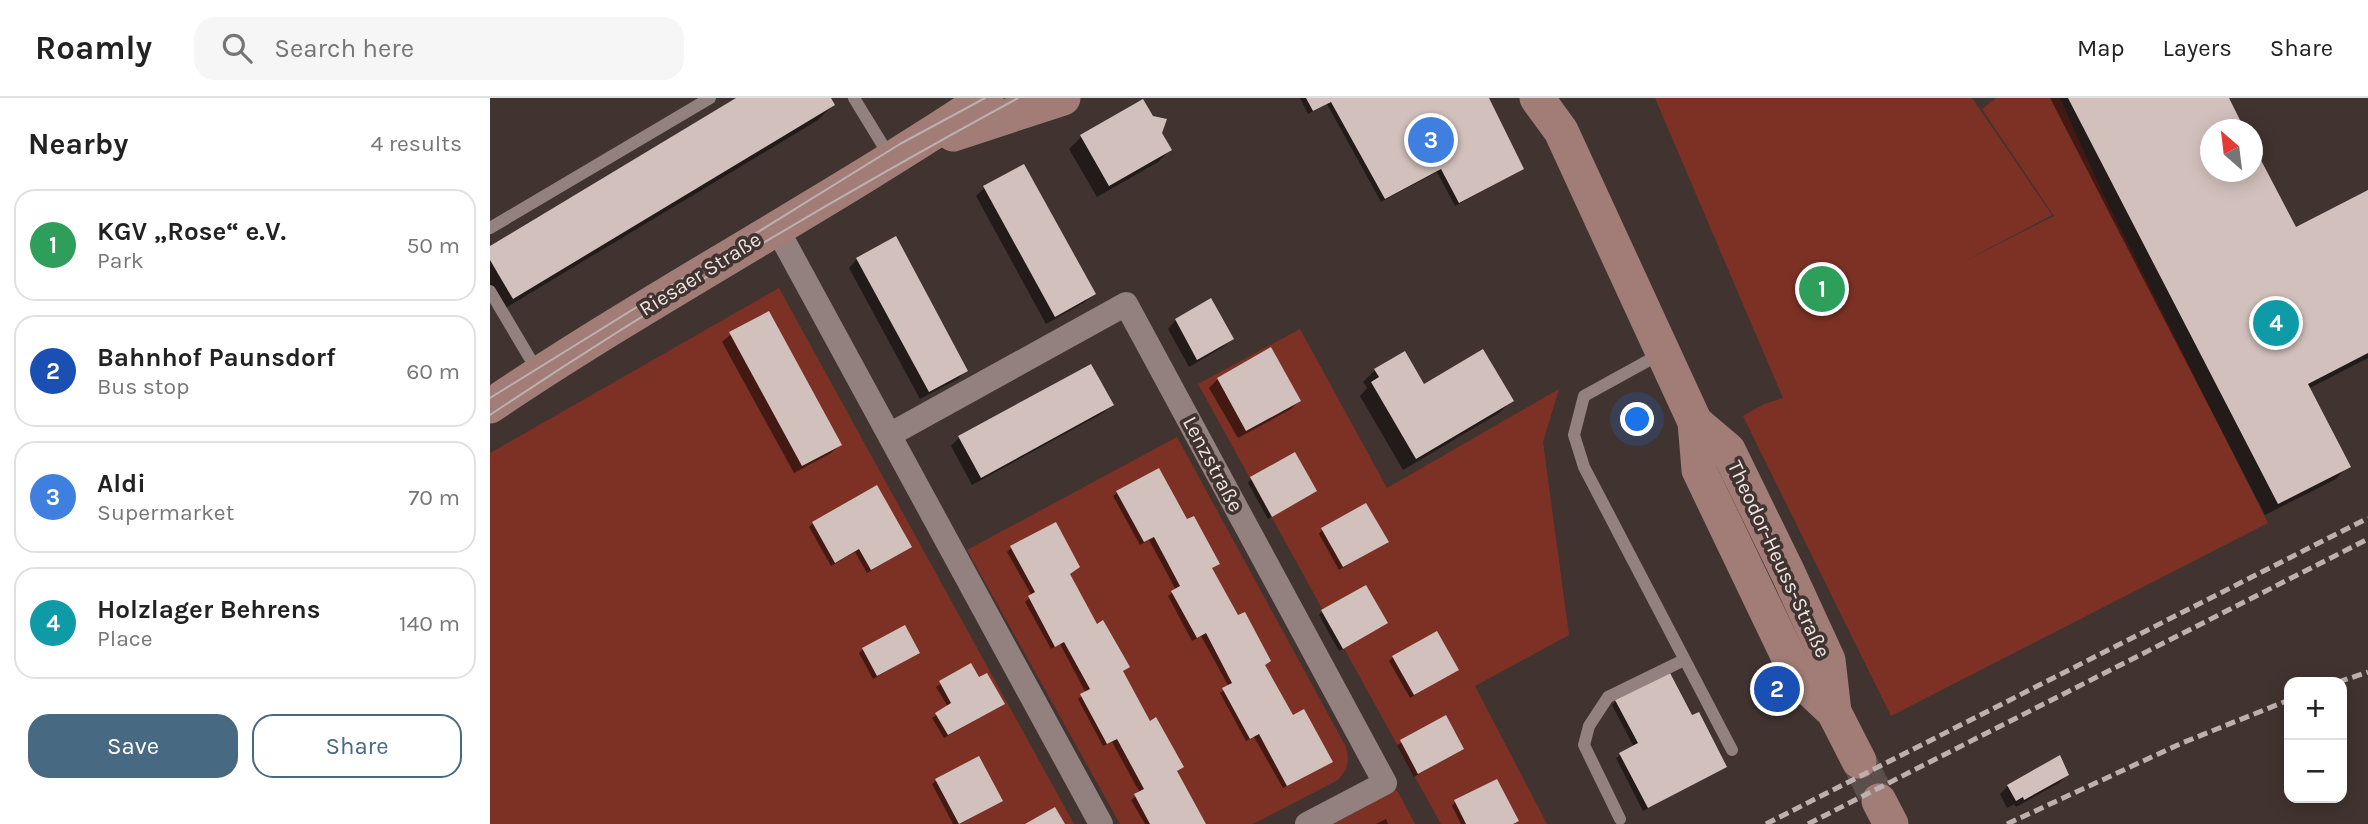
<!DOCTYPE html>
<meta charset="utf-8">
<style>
:root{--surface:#fff;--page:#f6f6f6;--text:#222;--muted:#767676;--line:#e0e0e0;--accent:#476981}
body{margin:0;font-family:Karla,sans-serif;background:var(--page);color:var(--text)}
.controls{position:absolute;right:21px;bottom:21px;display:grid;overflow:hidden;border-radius:14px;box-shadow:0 4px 18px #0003}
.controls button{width:63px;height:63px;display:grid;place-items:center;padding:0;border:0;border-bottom:2px solid var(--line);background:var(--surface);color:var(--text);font:35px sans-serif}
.compass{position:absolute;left:1710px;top:21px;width:63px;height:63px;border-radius:50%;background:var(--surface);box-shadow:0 4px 18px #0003;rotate:332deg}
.you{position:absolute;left:1148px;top:322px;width:24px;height:24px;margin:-18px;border:5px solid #fff;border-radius:50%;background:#1a73e8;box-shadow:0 0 0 10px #1a73e833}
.badge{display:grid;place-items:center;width:46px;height:46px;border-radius:50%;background:var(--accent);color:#fff;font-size:23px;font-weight:700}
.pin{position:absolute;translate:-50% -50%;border:4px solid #fff;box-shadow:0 2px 7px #0006}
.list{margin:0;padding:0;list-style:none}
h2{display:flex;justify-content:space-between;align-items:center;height:91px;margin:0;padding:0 28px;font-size:30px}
h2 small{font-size:23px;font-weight:400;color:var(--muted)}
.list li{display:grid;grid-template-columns:46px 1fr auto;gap:21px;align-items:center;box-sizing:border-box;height:112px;margin:0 14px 14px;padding:0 14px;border:2px solid var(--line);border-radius:21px}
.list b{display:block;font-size:26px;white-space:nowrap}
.list p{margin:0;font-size:23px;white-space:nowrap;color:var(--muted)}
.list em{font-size:23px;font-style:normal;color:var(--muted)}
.actions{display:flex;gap:14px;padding:21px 28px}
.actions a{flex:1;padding:16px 0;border:2px solid var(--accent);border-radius:21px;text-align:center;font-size:24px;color:var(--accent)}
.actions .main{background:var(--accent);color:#fff}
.icon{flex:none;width:38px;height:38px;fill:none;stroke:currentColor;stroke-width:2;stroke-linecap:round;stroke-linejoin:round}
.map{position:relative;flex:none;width:1878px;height:726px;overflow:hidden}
header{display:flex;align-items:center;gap:42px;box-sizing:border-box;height:98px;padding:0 35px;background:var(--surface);border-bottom:2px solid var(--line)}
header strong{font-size:33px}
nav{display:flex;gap:38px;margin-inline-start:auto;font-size:24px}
.search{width:490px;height:63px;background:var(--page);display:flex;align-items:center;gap:18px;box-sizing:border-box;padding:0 24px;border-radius:21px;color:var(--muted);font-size:26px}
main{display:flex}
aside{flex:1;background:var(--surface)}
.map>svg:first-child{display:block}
</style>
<header>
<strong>Roamly</strong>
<div class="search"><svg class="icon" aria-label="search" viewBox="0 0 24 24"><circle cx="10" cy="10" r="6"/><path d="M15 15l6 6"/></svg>Search here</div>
<nav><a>Map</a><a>Layers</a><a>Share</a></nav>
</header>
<main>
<aside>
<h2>Nearby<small>4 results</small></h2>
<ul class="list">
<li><span class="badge" style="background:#2e9e5b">1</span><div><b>KGV „Rose“ e.V.</b><p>Park</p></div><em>50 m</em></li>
<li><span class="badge" style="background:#1a4fb4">2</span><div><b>Bahnhof Paunsdorf</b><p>Bus stop</p></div><em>60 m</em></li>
<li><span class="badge" style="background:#3f7fe0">3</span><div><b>Aldi</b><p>Supermarket</p></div><em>70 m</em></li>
<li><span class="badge" style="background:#0f9aa8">4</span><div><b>Holzlager Behrens</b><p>Place</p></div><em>140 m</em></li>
</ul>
<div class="actions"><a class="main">Save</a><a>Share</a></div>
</aside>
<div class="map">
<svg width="1878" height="726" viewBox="0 0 1878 726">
<rect width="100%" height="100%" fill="#413330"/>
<g fill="#7d3125">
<polygon points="1165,0 1482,0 1562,117 1473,164 1564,118 1492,11 1506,0 1570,0 1613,96 1778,425 1401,618 1253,318 1274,306 1293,300"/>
<polygon points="289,190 584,726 0,726 0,355"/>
<polygon points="810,231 897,390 1069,291 1053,344 1079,537 985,588 1057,726 951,726 708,286"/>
<path d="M687 339 856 649C860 664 858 670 848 682L763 726H630L477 452Z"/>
<polygon points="907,692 925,726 843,726"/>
</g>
<g fill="#0007">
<polygon points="249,0 339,0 343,7 328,22 7,215 0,202 0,150"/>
<polygon points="810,0 997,0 1028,74 965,108 947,74 891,104 837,6 818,16"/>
<polygon points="1560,0 1737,0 1720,32 1720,74 1762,74 1805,132 1878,94 1878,260 1818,291 1858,368 1846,381 1775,417"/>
<polygon points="670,35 680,52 668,64 607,99 579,51 591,39"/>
<polygon points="533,68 604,196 595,204 556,226 486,98 494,90"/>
<polygon points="367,161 476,272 468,281 430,301 359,170"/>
<polygon points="686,222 742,241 733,249 699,269 678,231"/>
<polygon points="241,236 350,347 341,355 304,375 232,244"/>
<polygon points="781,252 809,303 801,311 748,340 719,290 728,281"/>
<polygon points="885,272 934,288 1022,303 1009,315 913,372 870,298 877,290 873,284"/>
<polygon points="622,306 613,315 482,387 461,348 469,340"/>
<polygon points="761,381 821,396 778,421 758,385"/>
<polygon points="627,395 696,424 728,466 721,471 802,620 837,667 793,690 764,639 756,643 730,595 739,589 711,538 702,543 678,498 686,492 659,442 650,447 623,398"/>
<polygon points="323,425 416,452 377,475 365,454 341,468 319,429"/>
<polygon points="832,432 896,444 849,472 829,436"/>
<polygon points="521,450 578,476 606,528 638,569 632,574 660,625 691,669 685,674 712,726 655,726 641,702 650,695 622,644 613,648 588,601 596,595 570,546 561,551 535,504 542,498 517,454"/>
<polygon points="832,514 896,525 849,553 829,517"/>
<polygon points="373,551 428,555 383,581 369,555"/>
<polygon points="903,559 967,571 920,600 899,563"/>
<polygon points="480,568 509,609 454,640 442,620 458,609 446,589"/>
<polygon points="1126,603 1201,620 1235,669 1153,713 1126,660 1144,649 1122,607"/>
<polygon points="955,620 972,651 924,679 907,647"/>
<polygon points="1577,677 1569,685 1526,709 1524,706 1517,710 1510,696 1518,688"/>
<polygon points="446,683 511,703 470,726 463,726 442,686"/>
<polygon points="965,704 1027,723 1023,726 971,726 962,708"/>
<polygon points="896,721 898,726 886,726"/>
</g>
<g fill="#d2c0bc">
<polygon points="246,0 341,0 345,7 23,201 0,162 0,148"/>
<polygon points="816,0 999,0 1034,71 969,105 951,71 895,101 841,4 823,13"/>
<polygon points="1578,0 1739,0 1755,32 1720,32 1720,74 1762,74 1762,45 1806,129 1878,92 1878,255 1818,286 1861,369 1788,406"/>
<polygon points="653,1 663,18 677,21 672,35 682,52 619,88 590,37"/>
<polygon points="534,66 606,196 565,219 493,88"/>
<polygon points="406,138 478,273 439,294 366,160"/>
<polygon points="721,200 744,241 707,262 685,221"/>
<polygon points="279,213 352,347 312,368 239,234"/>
<polygon points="781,249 811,303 756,333 727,280"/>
<polygon points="993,251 1024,303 926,361 881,284 889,279 884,271 915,253 934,286"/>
<polygon points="601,266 624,307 491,380 468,338"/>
<polygon points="805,354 827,393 782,419 760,379"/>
<polygon points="669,370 697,421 704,418 730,466 722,470 748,517 755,514 781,563 775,567 803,617 814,611 843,664 797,688 769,636 760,641 732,590 742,585 716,535 707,540 681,493 690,488 664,439 654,444 626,393"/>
<polygon points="387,387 422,449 381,472 369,451 345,465 322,424"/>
<polygon points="876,405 899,444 853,469 831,430"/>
<polygon points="566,424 590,469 580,476 607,526 613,522 640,569 633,573 660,623 666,619 694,669 687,673 716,726 660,726 644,696 654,691 627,641 617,646 590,596 600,591 574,544 565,549 538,498 545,494 520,448"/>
<polygon points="876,487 898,525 853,551 831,512"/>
<polygon points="415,527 430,555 387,578 372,550"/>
<polygon points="947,533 969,572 924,597 902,558"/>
<polygon points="481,565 489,579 497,575 515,606 458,637 445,615 461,605 449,583"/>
<polygon points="1179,573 1202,617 1209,614 1237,669 1158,710 1129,655 1148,645 1125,602"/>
<polygon points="956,617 974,651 928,676 910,642"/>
<polygon points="1570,657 1579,677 1534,702 1533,699 1526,703 1517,687"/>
<polygon points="489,658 513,703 469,726 445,681"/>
<polygon points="1007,681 1029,723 1023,726 976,726 964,702"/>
<polygon points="565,709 575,726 535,726"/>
</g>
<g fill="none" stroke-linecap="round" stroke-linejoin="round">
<polyline stroke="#5b4e4b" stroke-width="35" stroke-dasharray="35 18" stroke-linecap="butt" points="1369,663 1389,703"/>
<g stroke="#92817e" stroke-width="12">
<polyline points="364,0 400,59"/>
<polyline points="0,130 220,0"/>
<polyline points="0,193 48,274"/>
<polyline points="1172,255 1094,298 1084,337 1094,369 1242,652"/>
<polyline points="1130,721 1094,647 1099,628 1118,599 1194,562"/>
</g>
<g stroke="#92817e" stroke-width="24">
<polyline points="286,129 611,726"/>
<polyline points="401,336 636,206 895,685 817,726"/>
</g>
<g stroke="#a27c76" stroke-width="35">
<polyline points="1047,0 1071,33 1205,324 1209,372 1309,581 1344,614 1369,663"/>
<polyline points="463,36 573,0"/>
<path d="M0 308C162 199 334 108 496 0"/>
<polyline points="1205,324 1238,352 1298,475 1338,562 1344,614"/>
<polyline points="1389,703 1401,726"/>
</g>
<g stroke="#bcb1af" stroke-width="2">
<polyline points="0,300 410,46 495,0"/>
<path d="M0 317C170 203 348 98 528 0"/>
</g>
<g stroke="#bcb1af" stroke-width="5" stroke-dasharray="10 5" stroke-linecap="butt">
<polyline points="1848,584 1878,574"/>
<polyline points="1276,726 1878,420"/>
<polyline points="1318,726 1878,441"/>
<polyline points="1517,726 1692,645 1799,602"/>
</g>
</g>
<g text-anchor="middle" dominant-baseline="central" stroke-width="7" stroke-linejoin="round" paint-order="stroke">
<g font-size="21" fill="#eee5e3" stroke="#413330">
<text transform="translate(210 176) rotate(-32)">Riesaer Straße</text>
<text transform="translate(723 366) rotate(62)">Lenzstraße</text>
<text transform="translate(1289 461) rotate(65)">Theodor-Heuss-Straße</text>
</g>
</g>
</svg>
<div class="controls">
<button>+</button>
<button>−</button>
</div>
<svg class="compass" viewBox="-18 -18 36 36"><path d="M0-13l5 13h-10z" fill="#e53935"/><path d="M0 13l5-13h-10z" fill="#767676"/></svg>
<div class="you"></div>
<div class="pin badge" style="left:1332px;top:191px;background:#2e9e5b">1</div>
<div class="pin badge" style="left:1287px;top:591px;background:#1a4fb4">2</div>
<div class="pin badge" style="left:941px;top:42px;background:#3f7fe0">3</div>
<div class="pin badge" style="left:1786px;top:225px;background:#0f9aa8">4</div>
</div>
</main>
